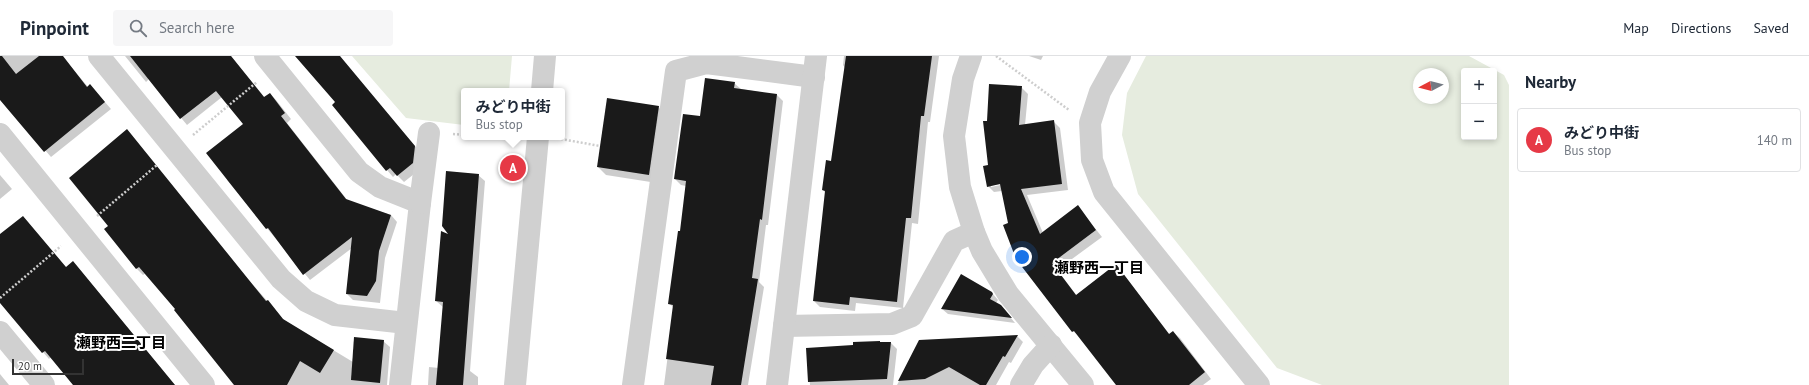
<!DOCTYPE html>
<meta charset="utf-8">
<style>
:root{--surface:#fff;--page:#f6f6f7;--text:#1f2937;--muted:#747a83;--line:#e0e1e3;--accent:#e63946}
body{margin:0;font-family:"PT Sans","Noto Sans JP",sans-serif;background:var(--page);color:var(--text)}
.controls{position:absolute;right:12px;top:12px;display:grid;overflow:hidden;border-radius:4px;box-shadow:0 2px 6px #0003}
.controls button{width:36px;height:36px;display:grid;place-items:center;padding:0;border:0;border-bottom:1px solid var(--line);background:var(--surface);color:var(--text);font:20px sans-serif}
.compass{position:absolute;left:1413px;top:12px;width:36px;height:36px;border-radius:50%;background:var(--surface);box-shadow:0 2px 6px #0003;rotate:263deg}
.scale{position:absolute;left:12px;bottom:10px;width:72px;box-sizing:border-box;padding-left:4px;border:2px solid #333;border-top:0;font-size:11px;line-height:14px;white-space:nowrap;color:#333;-webkit-text-stroke:3px #fff;paint-order:stroke}
.you{position:absolute;left:1022px;top:201px;width:14px;height:14px;margin:-10px;border:3px solid #fff;border-radius:50%;background:#1a73e8;box-shadow:0 0 0 6px #1a73e833}
.badge{display:grid;place-items:center;width:26px;height:26px;border-radius:50%;background:var(--accent);color:#fff;font-size:13px;font-weight:700}
.pin{position:absolute;translate:-50% -50%;border:2px solid #fff;box-shadow:0 1px 4px #0006}
.popup{position:absolute;left:461px;top:32px;width:104px;height:52px;box-sizing:border-box;display:grid;place-content:center;border-radius:4px;background:var(--surface);filter:drop-shadow(0 1px 3px #0005);font-size:13px;white-space:nowrap;color:var(--muted)}
.popup b{font-size:15px;color:var(--text)}
.popup::after{content:'';position:absolute;left:50%;top:100%;margin-left:-8px;border:8px solid transparent;border-top-color:var(--surface)}
.list{margin:0;padding:0;list-style:none}
h2{display:flex;justify-content:space-between;align-items:center;height:52px;margin:0;padding:0 16px;font-size:17px}
h2 small{font-size:13px;font-weight:400;color:var(--muted)}
.list li{display:grid;grid-template-columns:26px 1fr auto;gap:12px;align-items:center;box-sizing:border-box;height:64px;margin:0 8px 8px;padding:0 8px;border:1px solid var(--line);border-radius:4px}
.list b{display:block;font-size:15px;white-space:nowrap}
.list p{margin:0;font-size:13px;white-space:nowrap;color:var(--muted)}
.list em{font-size:13px;font-style:normal;color:var(--muted)}
.icon{flex:none;width:22px;height:22px;fill:none;stroke:currentColor;stroke-width:2;stroke-linecap:round;stroke-linejoin:round}
.map{position:relative;flex:none;width:1509px;height:329px;overflow:hidden}
header{display:flex;align-items:center;gap:24px;box-sizing:border-box;height:56px;padding:0 20px;background:var(--surface);border-bottom:1px solid var(--line)}
header strong{font-size:19px}
nav{display:flex;gap:22px;margin-inline-start:auto;font-size:14px}
.search{width:280px;height:36px;background:var(--page);display:flex;align-items:center;gap:10px;box-sizing:border-box;padding:0 14px;border-radius:4px;color:var(--muted);font-size:15px}
main{display:flex}
aside{flex:1;background:var(--surface)}
.map>svg:first-child{display:block}
</style>
<header>
<strong>Pinpoint</strong>
<div class="search"><svg class="icon" aria-label="search" viewBox="0 0 24 24"><circle cx="10" cy="10" r="6"/><path d="M15 15l6 6"/></svg>Search here</div>
<nav><a>Map</a><a>Directions</a><a>Saved</a></nav>
</header>
<main>
<div class="map">
<svg width="1509" height="329" viewBox="0 0 1509 329">
<rect width="100%" height="100%" fill="#fff"/>
<g fill="#e6ecdf" fill-rule="evenodd">
<polygon points="352,0 512,0 509,35 464,35 464,69 406,62"/>
<path d="M1146 0H1469L1504 19 1509 29V329H1322L1277 312 1138 138 1122 79 1127 37ZM1464 15H1494V81H1464ZM1419 18H1443V42H1419Z"/>
</g>
<g fill="#0003" fill-rule="evenodd">
<polygon points="0,0 62,0 88,31 90,29 111,53 51,101 0,42"/>
<polygon points="125,0 231,0 265,42 270,38 276,44 291,63 287,67 348,145 391,159 397,166 385,202 380,247 353,244 347,238 352,192 310,224 227,124 244,68 222,41 187,69 149,23 146,26"/>
<polygon points="297,0 339,0 421,97 419,114 404,126 396,118 393,121 368,92 337,46"/>
<polygon points="844,0 939,0 930,66 928,66 918,168 912,167 903,252 856,247 855,255 820,251 814,245 826,137 823,134 832,106 845,12 843,9"/>
<polygon points="1029,0 1043,0 1041,4"/>
<polygon points="734,27 741,33 777,39 783,45 768,169 766,169 759,226 764,231 748,329 664,329 674,252 670,248 681,176 686,130 681,129 675,123 700,62"/>
<path d="M1021 31 1028 38 1025 69 1054 66 1060 72 1068 134 1027 139 1043 177 1078 151 1102 181 1057 214 1077 240 1116 209 1170 279 1173 276 1180 282 1211 323 1203 329H1118L1080 281 1073 275 1009 167 1002 135 994 136 988 130 990 110 988 66ZM1005 128 991 131V129Z"/>
<polygon points="658,51 667,59 657,127 606,119 598,111"/>
<polygon points="127,74 239,213 285,265 353,306 383,285 390,291 387,329 235,329 177,253 146,217 143,219 137,213 106,173 109,170"/>
<polygon points="0,119 12,133 0,143"/>
<polygon points="478,119 485,125 470,315 478,321 478,329 428,329 429,311 439,312 443,251 436,245 451,180"/>
<polygon points="0,180 66,212 79,213 175,329 76,329 51,301 49,303 43,296 0,240"/>
<polygon points="992,237 998,244 996,247 1006,256 1015,267 948,258 942,253"/>
<polygon points="1017,280 1023,286 1011,307 1009,306 996,329 897,329 920,285"/>
<polygon points="880,286 881,287 891,287 897,293 893,329 810,329 807,293 854,290"/>
<polygon points="0,318 9,329 0,329"/>
</g>
<g fill="#1a1a1a">
<polygon points="0,0 2,0 16,18 39,0 63,0 87,31 90,28 105,46 44,96 0,44"/>
<polygon points="130,0 231,0 264,41 270,37 285,57 281,60 346,143 391,159 379,195 376,225 367,240 346,238 352,181 303,219 268,172 266,173 206,97 243,68 216,35 180,63"/>
<polygon points="295,0 340,0 415,90 413,107 397,120 390,112 386,115 332,49 335,46"/>
<polygon points="846,0 932,0 924,60 921,60 911,162 906,162 897,246 850,241 849,249 813,245 825,135 822,134 826,104 831,105"/>
<polygon points="705,22 735,26 734,32 777,38 762,164 760,163 752,222 758,223 741,329 711,329 714,310 666,303 673,249 668,248 678,175 680,175 686,125 674,123 683,58 700,60"/>
<polygon points="989,28 1022,30 1019,69 1054,64 1062,128 1021,133 1040,178 1078,149 1096,174 1052,207 1076,239 1116,208 1169,278 1173,275 1205,316 1189,329 1116,329 1074,275 1072,276 1016,203 1003,169 1008,167 1000,128 987,131 983,110 988,109 983,65 987,65"/>
<polygon points="607,42 659,50 649,119 597,111"/>
<polygon points="127,73 266,245 268,244 283,263 334,294 320,317 300,305 287,329 234,329 174,254 175,253 139,211 136,213 104,173 108,170 69,122"/>
<polygon points="446,115 479,118 463,329 436,329 443,246 435,245 441,175 448,178 442,170"/>
<polygon points="23,160 66,211 73,205 175,329 73,329 45,295 42,297 0,247 0,178"/>
<polygon points="961,218 992,236 993,238 990,243 1001,249 1012,262 941,253"/>
<polygon points="1018,279 1005,301 1003,300 986,329 980,329 949,311 925,323 898,325 919,284"/>
<polygon points="354,281 384,284 380,327 351,324"/>
<polygon points="880,285 880,286 891,286 887,323 808,326 806,292 853,289 853,286"/>
</g>
<g fill="none" stroke-linecap="round" stroke-linejoin="round">
<g stroke="#cdcdcd" stroke-width="2.5" stroke-dasharray="2 2" stroke-linecap="butt">
<polyline points="996,0 1069,54"/>
<polyline points="453,78 464,79"/>
<polyline points="193,79 257,26"/>
<polyline points="501,81 513,82"/>
<polyline points="561,83 600,90"/>
<polyline points="97,160 157,109"/>
<polyline points="0,242 61,190"/>
</g>
<g stroke="#d0d0d0" stroke-width="22">
<polyline points="99,0 281,223 306,245 335,259 406,267"/>
<polyline points="265,0 359,116 380,131 420,147 400,329"/>
<polyline points="971,0 963,23 954,80 960,131 974,176 982,195 1008,238 1083,329"/>
<polyline points="1120,0 1100,36 1090,67 1092,104 1104,136 1259,329"/>
<polyline points="0,78 204,329"/>
<polyline points="420,147 429,77"/>
<polyline points="784,270 892,268 912,260 954,185 974,176"/>
<polyline points="0,276 44,329"/>
<polyline points="633,329 676,15 706,7 814,21"/>
<polyline points="777,329 816,0"/>
<polyline points="1021,329 1033,309 1051,289"/>
</g>
<g stroke="#d0d0d0" stroke-width="22">
<polyline points="542,35 545,0"/>
<polyline points="515,329 538,81"/>
</g>
</g>
<g text-anchor="middle" dominant-baseline="central" stroke-width="4" stroke-linejoin="round" paint-order="stroke">
<g font-size="15" font-weight="bold" fill="#000" stroke="#fff">
<text x="1099" y="211">瀬野西一丁目</text>
<text x="121" y="286">瀬野西二丁目</text>
</g>
</g>
</svg>
<div class="controls">
<button>+</button>
<button>−</button>
</div>
<svg class="compass" viewBox="-18 -18 36 36"><path d="M0-13l5 13h-10z" fill="#e53935"/><path d="M0 13l5-13h-10z" fill="#747a83"/></svg>
<div class="scale">20 m</div>
<div class="you"></div>
<div class="pin badge" style="left:513px;top:112px">A</div>
<div class="popup"><b>みどり中街</b>Bus stop</div>
</div>
<aside>
<h2>Nearby<small></small></h2>
<ul class="list">
<li><span class="badge">A</span><div><b>みどり中街</b><p>Bus stop</p></div><em>140 m</em></li>
</ul>
</aside>
</main>
